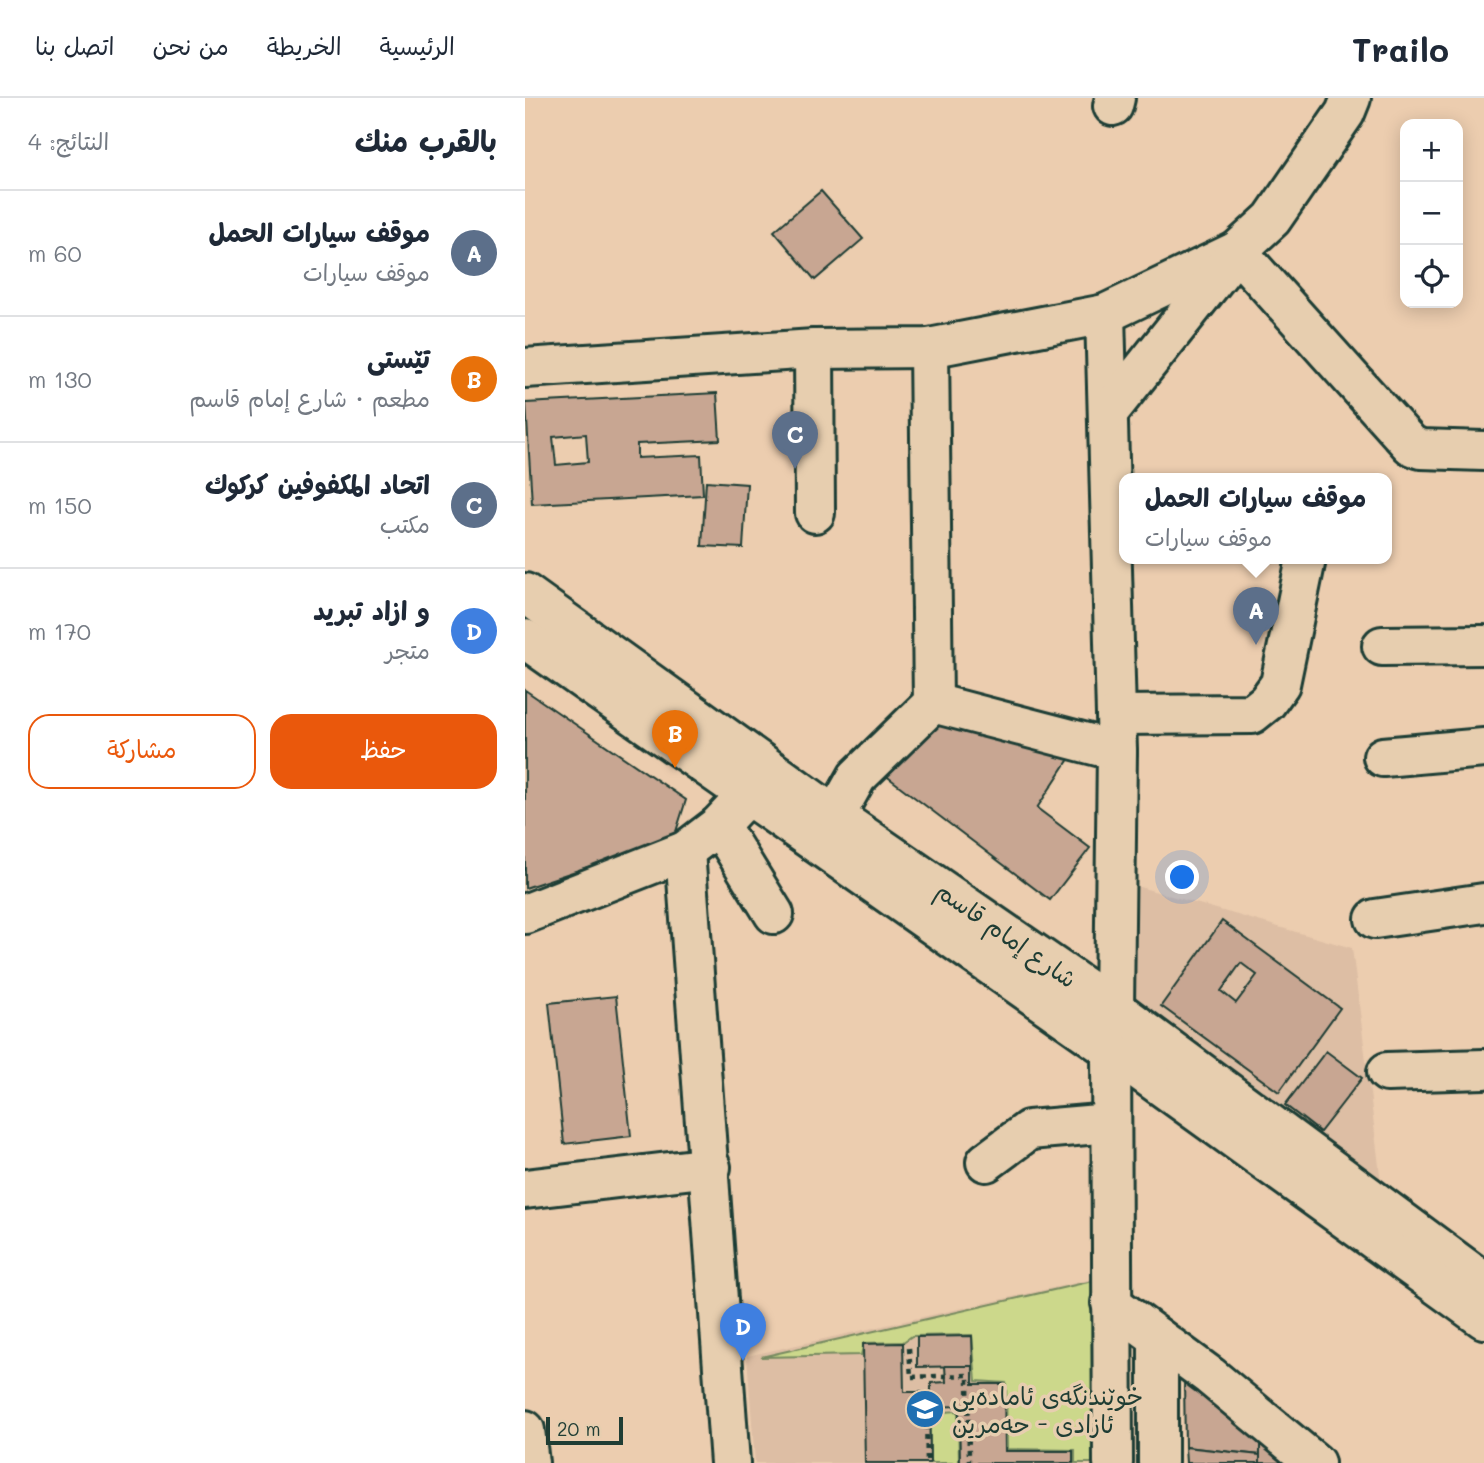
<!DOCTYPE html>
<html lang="ar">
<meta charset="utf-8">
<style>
:root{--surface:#fff;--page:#f2f2f3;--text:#1f2937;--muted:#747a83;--line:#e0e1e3;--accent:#ea580c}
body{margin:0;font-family:Mali,"Playpen Sans Arabic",sans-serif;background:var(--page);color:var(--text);direction:rtl}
.controls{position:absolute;right:21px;top:21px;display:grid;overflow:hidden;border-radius:14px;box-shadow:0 4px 18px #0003}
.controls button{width:63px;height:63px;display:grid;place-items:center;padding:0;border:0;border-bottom:2px solid var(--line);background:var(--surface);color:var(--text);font:35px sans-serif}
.scale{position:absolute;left:21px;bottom:18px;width:77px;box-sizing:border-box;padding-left:7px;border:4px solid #1f3d34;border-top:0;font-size:19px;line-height:24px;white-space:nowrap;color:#1f3d34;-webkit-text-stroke:5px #e7ceaf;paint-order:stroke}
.you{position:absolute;left:658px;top:780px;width:24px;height:24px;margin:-18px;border:5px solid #fff;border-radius:50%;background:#1a73e8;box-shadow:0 0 0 10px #1a73e833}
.badge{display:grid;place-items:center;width:46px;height:46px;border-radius:50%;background:var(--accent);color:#fff;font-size:23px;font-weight:700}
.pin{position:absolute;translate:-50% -58px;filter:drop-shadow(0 2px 4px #0008)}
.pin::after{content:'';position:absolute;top:37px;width:24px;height:21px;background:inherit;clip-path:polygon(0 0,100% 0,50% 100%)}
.popup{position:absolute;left:594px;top:375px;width:273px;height:91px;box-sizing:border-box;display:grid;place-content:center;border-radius:14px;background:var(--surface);filter:drop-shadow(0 2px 5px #0005);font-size:23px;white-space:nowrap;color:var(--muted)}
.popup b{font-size:26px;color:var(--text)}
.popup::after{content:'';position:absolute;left:50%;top:100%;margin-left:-14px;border:14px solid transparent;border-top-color:var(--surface)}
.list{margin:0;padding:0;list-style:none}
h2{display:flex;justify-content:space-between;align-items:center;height:91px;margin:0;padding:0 28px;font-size:30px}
h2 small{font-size:23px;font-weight:400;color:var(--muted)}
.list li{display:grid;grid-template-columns:46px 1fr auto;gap:21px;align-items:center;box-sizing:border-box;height:126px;padding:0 28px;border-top:2px solid var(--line)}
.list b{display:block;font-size:26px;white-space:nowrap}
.list p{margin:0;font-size:23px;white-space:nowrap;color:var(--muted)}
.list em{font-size:23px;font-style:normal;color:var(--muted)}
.actions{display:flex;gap:14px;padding:21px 28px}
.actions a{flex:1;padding:16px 0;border:2px solid var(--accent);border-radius:21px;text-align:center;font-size:24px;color:var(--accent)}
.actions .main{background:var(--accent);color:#fff}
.icon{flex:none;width:38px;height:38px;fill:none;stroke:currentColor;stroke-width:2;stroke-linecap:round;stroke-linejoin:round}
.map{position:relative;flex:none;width:959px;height:1365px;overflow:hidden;direction:ltr}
header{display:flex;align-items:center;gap:42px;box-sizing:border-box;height:98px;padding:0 35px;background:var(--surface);border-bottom:2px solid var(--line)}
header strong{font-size:33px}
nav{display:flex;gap:38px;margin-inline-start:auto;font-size:24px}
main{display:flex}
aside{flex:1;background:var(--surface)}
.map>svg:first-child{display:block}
</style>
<header>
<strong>Trailo</strong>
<nav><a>الرئيسية</a><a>الخريطة</a><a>من نحن</a><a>اتصل بنا</a></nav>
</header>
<main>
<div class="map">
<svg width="959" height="1365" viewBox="0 0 959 1365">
<rect width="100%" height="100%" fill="#eccdaf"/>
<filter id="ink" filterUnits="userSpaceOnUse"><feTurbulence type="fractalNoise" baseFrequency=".0143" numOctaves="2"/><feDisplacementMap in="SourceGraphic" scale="14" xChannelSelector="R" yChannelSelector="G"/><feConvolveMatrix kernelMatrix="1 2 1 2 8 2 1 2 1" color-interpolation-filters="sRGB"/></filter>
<g filter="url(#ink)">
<g fill="#ddbea4">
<polygon points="604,786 827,850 857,1092 614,913 602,880"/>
<polygon points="577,1179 572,1365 230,1365 222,1258"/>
</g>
<g fill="#ccd88b" stroke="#768a60" stroke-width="2">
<polygon points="572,1182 570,1365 550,1365 550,1352 482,1351 481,1285 451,1283 447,1237 387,1238 378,1244 339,1245 336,1257 236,1259"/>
<polygon points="433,1313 434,1365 405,1365 405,1315"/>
</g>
<g fill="#c8a692" stroke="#1f3d34" stroke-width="2" fill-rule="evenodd">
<polygon points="296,93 338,141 290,182 249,133"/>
<path d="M192 295 195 342 112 346V360L176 357 178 397 7 406 1 305ZM61 336 63 364 31 367 28 339Z"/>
<polygon points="181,383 222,386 218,450 177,448"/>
<polygon points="0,592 161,702 149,740 0,790"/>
<polygon points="411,617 548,655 512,710 565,750 525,802 356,674"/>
<path d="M697 823 815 910 754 994 636 908ZM716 865 732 877 711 905 696 893Z"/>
<polygon points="91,898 106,1038 39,1046 24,905"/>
<polygon points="801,953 837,980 795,1034 760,1007"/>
<polygon points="447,1238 448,1268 392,1269 392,1239"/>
<polygon points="378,1245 379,1294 404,1294 405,1365 340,1365 338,1246"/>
<polygon points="420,1268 448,1268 448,1286 479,1286 480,1353 548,1353 548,1365 435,1365 434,1308 406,1309 406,1285 421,1284"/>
<polygon points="659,1281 735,1332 735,1357 660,1349"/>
<polygon points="735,1332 773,1365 735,1365"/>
<polygon points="660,1349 735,1357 735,1365 661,1365"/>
</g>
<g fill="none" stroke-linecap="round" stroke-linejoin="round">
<g stroke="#1f3d34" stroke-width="44">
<g id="minor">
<polyline points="588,8 590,0"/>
<polyline points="580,216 592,653 589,910"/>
<polyline points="404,250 408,605"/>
<polyline points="289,251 290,415"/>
<polyline points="0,270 289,251 404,250 580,216 712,153 886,347 896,351 959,353"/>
<polyline points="583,315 712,153 747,121 820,15 826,0"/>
<polyline points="857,548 959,547"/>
<polyline points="591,617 727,616 742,604 755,586 781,461"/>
<polyline points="858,659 959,650"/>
<polyline points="310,718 332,679 408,605 592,653"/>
<polyline points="194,727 249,816"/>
<polyline points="160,753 205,1365"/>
<polyline points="0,816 160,753 194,727 222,697"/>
<polyline points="850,821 959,805"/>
<polyline points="586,952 588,1365"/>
<polyline points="862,974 959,971"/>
<polyline points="461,1064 504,1032 585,1025"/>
<polyline points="0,1091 186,1069"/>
<polyline points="586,1205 685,1278 790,1365"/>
<polyline points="0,1332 4,1365"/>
<polyline points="633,1365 633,1240"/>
</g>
</g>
<g stroke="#1f3d34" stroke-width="44">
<g id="major">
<polyline points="0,495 310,718 589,910 959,1184"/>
<polyline points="0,541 586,952 959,1221"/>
</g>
</g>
<g stroke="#1f3d34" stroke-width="4.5" stroke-dasharray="5 5" stroke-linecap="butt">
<polyline points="384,1250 386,1279 443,1277 444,1365"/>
<polyline points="401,1317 402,1365"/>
</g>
<use href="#minor" stroke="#e7ceaf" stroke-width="38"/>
<use href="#major" stroke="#e7ceaf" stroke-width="38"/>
</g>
</g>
<defs>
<g id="school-disc" transform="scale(2.0125)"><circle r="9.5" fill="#1f6fb2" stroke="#e7ceaf"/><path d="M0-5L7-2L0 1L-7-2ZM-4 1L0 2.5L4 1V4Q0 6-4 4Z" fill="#fff"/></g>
</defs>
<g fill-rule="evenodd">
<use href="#school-disc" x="400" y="1311"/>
</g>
<g text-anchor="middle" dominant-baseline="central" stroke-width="7" stroke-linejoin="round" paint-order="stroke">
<g font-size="24" fill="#1f3d34" stroke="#e7ceaf">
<text transform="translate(482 836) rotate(35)">شارع إمام قاسم</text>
</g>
<g font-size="24" fill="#1f3d34" stroke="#e7ceaf" text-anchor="start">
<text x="427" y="1297">خوێندنگەی ئامادەیی<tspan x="427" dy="28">ئازادی - حەمرین</tspan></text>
</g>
</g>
</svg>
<div class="controls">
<button>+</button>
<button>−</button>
<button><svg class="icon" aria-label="locate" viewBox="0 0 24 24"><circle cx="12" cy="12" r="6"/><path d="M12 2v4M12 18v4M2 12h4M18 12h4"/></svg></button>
</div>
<div class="scale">20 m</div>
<div class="you"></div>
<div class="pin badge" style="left:731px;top:547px;background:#5c6f8a">A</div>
<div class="popup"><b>موقف سيارات الحمل</b>موقف سيارات</div>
<div class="pin badge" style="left:150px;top:670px;background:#e8710a">B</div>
<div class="pin badge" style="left:270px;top:371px;background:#5c6f8a">C</div>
<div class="pin badge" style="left:218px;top:1263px;background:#3f7fe0">D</div>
</div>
<aside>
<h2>بالقرب منك<small>النتائج: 4</small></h2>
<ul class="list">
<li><span class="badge" style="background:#5c6f8a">A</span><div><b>موقف سيارات الحمل</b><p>موقف سيارات</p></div><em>60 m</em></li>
<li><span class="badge" style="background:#e8710a">B</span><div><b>تێستی</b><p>مطعم · شارع إمام قاسم</p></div><em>130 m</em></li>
<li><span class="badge" style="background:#5c6f8a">C</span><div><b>اتحاد المكفوفين كركوك</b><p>مكتب</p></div><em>150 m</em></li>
<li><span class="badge" style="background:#3f7fe0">D</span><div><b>و ازاد تبريد</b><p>متجر</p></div><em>170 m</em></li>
</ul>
<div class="actions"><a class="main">حفظ</a><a>مشاركة</a></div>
</aside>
</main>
